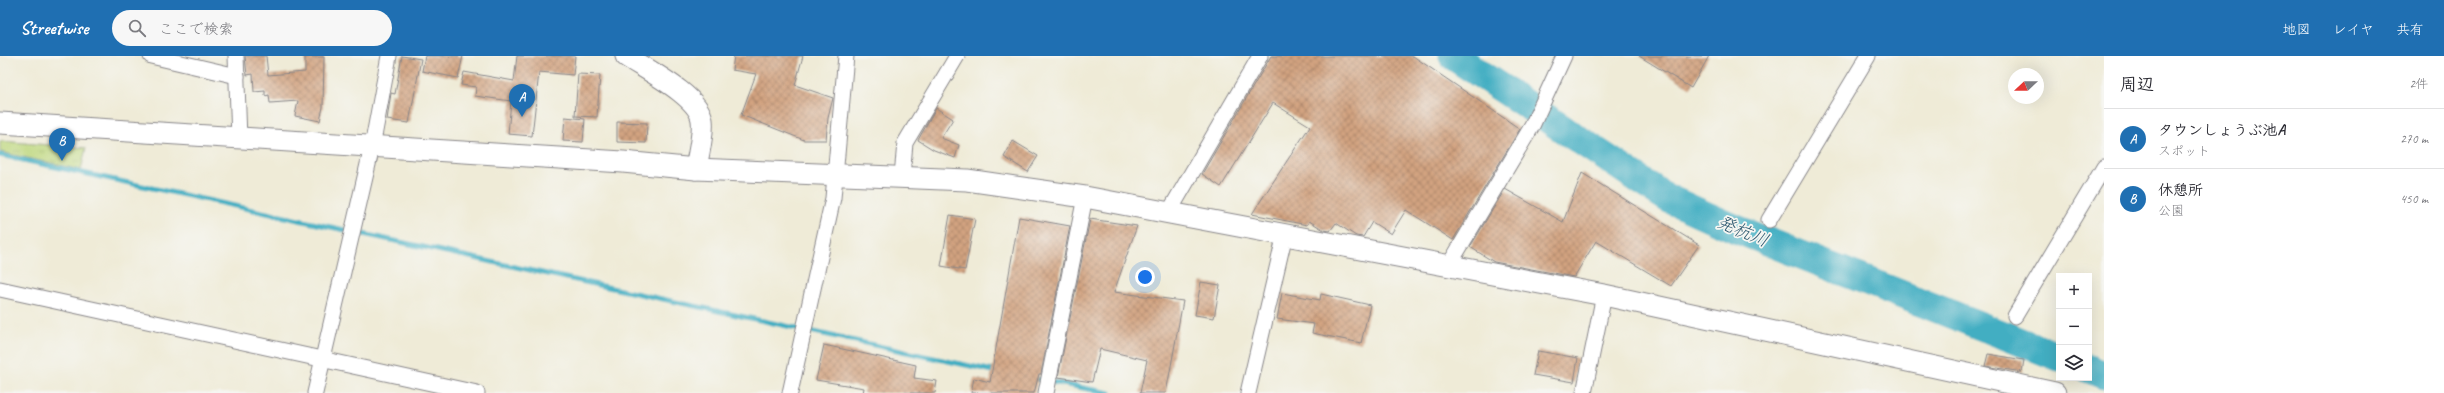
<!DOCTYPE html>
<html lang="ja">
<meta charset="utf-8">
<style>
:root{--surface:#fff;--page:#f7f7f7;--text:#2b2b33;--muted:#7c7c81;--line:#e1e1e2;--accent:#1f6fb2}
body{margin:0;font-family:Caveat,"Klee One",sans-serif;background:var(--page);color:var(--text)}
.controls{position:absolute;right:12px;bottom:12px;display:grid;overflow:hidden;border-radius:0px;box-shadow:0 4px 16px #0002}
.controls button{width:36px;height:36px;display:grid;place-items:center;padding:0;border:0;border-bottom:1px solid var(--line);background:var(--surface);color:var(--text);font:20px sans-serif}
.compass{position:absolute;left:2008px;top:12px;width:36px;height:36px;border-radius:50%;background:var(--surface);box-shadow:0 4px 16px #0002;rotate:248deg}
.you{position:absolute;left:1145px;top:221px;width:14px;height:14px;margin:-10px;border:3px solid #fff;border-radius:50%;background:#1a73e8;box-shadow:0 0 0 6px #1a73e833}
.badge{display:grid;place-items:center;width:26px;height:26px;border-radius:50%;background:var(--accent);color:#fff;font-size:13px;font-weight:700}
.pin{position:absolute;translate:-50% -33px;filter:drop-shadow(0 1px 2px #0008)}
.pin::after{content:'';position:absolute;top:21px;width:14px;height:12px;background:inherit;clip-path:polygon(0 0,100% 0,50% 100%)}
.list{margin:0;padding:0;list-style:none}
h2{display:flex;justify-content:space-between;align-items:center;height:52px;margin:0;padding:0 16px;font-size:17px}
h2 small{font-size:13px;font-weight:400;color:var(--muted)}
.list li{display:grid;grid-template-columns:26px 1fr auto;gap:12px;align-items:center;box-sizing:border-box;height:60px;padding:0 16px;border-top:1px solid var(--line)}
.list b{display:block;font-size:15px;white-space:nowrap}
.list p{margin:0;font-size:13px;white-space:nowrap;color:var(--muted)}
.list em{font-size:13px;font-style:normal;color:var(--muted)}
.icon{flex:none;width:22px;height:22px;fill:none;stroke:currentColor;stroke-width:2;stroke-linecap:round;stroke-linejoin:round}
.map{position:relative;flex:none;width:2104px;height:337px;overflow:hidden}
header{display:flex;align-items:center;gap:24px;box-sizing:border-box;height:56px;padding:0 20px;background:var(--accent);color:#fff}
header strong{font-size:19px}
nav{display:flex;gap:22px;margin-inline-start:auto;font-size:14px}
.search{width:280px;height:36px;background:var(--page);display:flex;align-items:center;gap:10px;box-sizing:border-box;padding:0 14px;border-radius:22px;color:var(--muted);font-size:15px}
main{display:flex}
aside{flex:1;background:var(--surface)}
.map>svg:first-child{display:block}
</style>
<header>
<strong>Streetwise</strong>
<div class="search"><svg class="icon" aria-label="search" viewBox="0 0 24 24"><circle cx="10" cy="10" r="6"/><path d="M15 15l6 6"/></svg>ここで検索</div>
<nav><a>地図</a><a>レイヤ</a><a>共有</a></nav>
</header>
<main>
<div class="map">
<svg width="2104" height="337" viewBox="0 0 2104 337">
<defs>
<pattern id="park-tufts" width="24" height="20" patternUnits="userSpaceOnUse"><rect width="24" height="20" fill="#bdd77c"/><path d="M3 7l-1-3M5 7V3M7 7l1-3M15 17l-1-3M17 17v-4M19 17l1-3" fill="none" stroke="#a2b86c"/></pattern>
<pattern id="building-cross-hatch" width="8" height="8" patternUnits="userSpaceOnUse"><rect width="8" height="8" fill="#d2a380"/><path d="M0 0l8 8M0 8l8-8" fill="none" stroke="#aa846a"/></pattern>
</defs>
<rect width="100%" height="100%" fill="#f6f6f2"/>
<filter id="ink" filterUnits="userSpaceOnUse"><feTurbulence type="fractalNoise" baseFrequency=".025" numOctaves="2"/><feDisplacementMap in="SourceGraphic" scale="8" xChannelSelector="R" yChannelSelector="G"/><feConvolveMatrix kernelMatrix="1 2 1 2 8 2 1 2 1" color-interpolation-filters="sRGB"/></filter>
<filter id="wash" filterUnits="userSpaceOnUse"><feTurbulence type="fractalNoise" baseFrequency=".012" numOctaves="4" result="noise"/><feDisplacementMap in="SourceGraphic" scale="16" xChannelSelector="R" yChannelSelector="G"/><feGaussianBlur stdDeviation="0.9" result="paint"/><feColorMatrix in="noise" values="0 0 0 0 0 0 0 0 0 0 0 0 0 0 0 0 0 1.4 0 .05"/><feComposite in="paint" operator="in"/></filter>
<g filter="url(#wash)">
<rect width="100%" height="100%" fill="#efebd7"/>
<polygon fill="url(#park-tufts)" stroke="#707c5c" points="0,85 86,92 81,114 0,96"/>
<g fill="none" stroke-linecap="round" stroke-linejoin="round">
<g stroke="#43aec2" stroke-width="5">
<polyline points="0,99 998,316"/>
<polyline points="1031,322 1110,337"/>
</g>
<g stroke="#43aec2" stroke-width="29">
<polyline points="1453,0 1667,142 1736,173 2059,301"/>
<polyline points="2089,313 2104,319"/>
</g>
</g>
<g id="blocks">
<g fill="url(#building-cross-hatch)">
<polygon points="245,0 266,0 268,19 305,16 305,1 324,1 323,51 320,65 295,60 298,45 270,47 269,39 265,40 265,35 254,36 253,18 247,19"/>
<polygon points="402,0 421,3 409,67 387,64 391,37 395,38"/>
<polygon points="425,0 463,0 458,22 422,15"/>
<polygon points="517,0 575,0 573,19 539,16 532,80 508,78 511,45 475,40 476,31 461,29 464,16 514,25"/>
<polygon points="734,0 803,0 795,29 833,42 828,62 826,84 804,84 741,59 756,18 732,14"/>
<polygon points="1271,0 1413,0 1520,73 1453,184 1406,154 1391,178 1372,166 1363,181 1356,180 1336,167 1330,175 1324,174 1309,165 1307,169 1252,158 1310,70 1273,47 1221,131 1202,118"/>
<polygon points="1639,0 1709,0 1691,32"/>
<polygon points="578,18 600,19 597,61 575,60"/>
<polygon points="936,52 953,63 941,82 959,89 955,102 934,94 918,84"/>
<polygon points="565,61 585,63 583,86 563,85"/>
<polygon points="617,66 647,67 646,87 617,86"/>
<polygon points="1013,85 1038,100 1028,116 1004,101"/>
<polygon points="1582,117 1699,189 1671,230 1596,185 1574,221 1494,206 1470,191 1505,133 1563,166"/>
<polygon points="950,159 975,163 965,214 941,210"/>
<polygon points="1019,161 1070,170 1041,318 1039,318 1034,337 971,337 974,322 990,326"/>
<polygon points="1090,163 1137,170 1114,236 1183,245 1166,337 1140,337 1147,304 1100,293 1092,326 1058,321"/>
<polygon points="1201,226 1220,229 1214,262 1195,259"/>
<polygon points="1282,237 1320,244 1321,238 1370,249 1361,287 1312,277 1314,268 1277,263"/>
<polygon points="824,289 916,309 914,322 937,325 935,337 863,337 864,332 816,324"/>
<polygon points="1538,295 1578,302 1574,326 1533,319"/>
<polygon points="1988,298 2024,304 2022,316 1985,310"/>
</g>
</g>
</g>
<g filter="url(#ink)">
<use href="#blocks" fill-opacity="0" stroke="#888689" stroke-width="1"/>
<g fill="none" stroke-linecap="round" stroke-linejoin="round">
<g stroke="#888689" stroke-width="17">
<g id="street">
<polyline points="151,0 237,20"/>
<polyline points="236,0 239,83"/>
<polyline points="902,120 905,87 957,0"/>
<polyline points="1169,156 1260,0"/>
<polyline points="1769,164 1868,0"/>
<polyline points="1449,209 1532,70 1564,0"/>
<polyline points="0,233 477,337"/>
<polyline points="2015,260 2104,111"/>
<polyline points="315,337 372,91 389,0"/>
<polyline points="790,337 833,142 846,0"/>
<polyline points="1046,337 1085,141"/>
<polyline points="1248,337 1285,178"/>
<polyline points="1584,337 1604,239"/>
</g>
</g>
<g stroke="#888689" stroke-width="23">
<g id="secondary">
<path d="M626 0C645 13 699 40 702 64 704 79 698 98 696 113"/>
<polyline points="0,67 623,106 696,113 967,124 1085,141 1604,239 2055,337"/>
</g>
</g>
<use href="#street" stroke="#fff" stroke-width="15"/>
<use href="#secondary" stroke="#fff" stroke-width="21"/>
</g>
</g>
<g text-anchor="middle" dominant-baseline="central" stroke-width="3.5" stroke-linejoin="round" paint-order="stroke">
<g font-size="18" font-style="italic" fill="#2f5a71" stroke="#f6f6f2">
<text transform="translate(1743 175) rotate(23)">発杭川</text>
</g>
</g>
</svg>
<div class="controls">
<button>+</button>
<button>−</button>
<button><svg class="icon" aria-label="layers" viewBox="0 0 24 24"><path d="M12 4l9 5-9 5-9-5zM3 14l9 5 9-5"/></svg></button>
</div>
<svg class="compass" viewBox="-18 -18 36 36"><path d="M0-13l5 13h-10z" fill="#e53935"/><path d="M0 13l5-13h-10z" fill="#7c7c81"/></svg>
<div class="you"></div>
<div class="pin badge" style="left:522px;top:61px">A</div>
<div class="pin badge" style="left:62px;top:105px">B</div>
</div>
<aside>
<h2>周辺<small>2件</small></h2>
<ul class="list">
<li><span class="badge">A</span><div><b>タウンしょうぶ池A</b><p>スポット</p></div><em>270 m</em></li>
<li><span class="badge">B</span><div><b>休憩所</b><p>公園</p></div><em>450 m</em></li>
</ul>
</aside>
</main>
